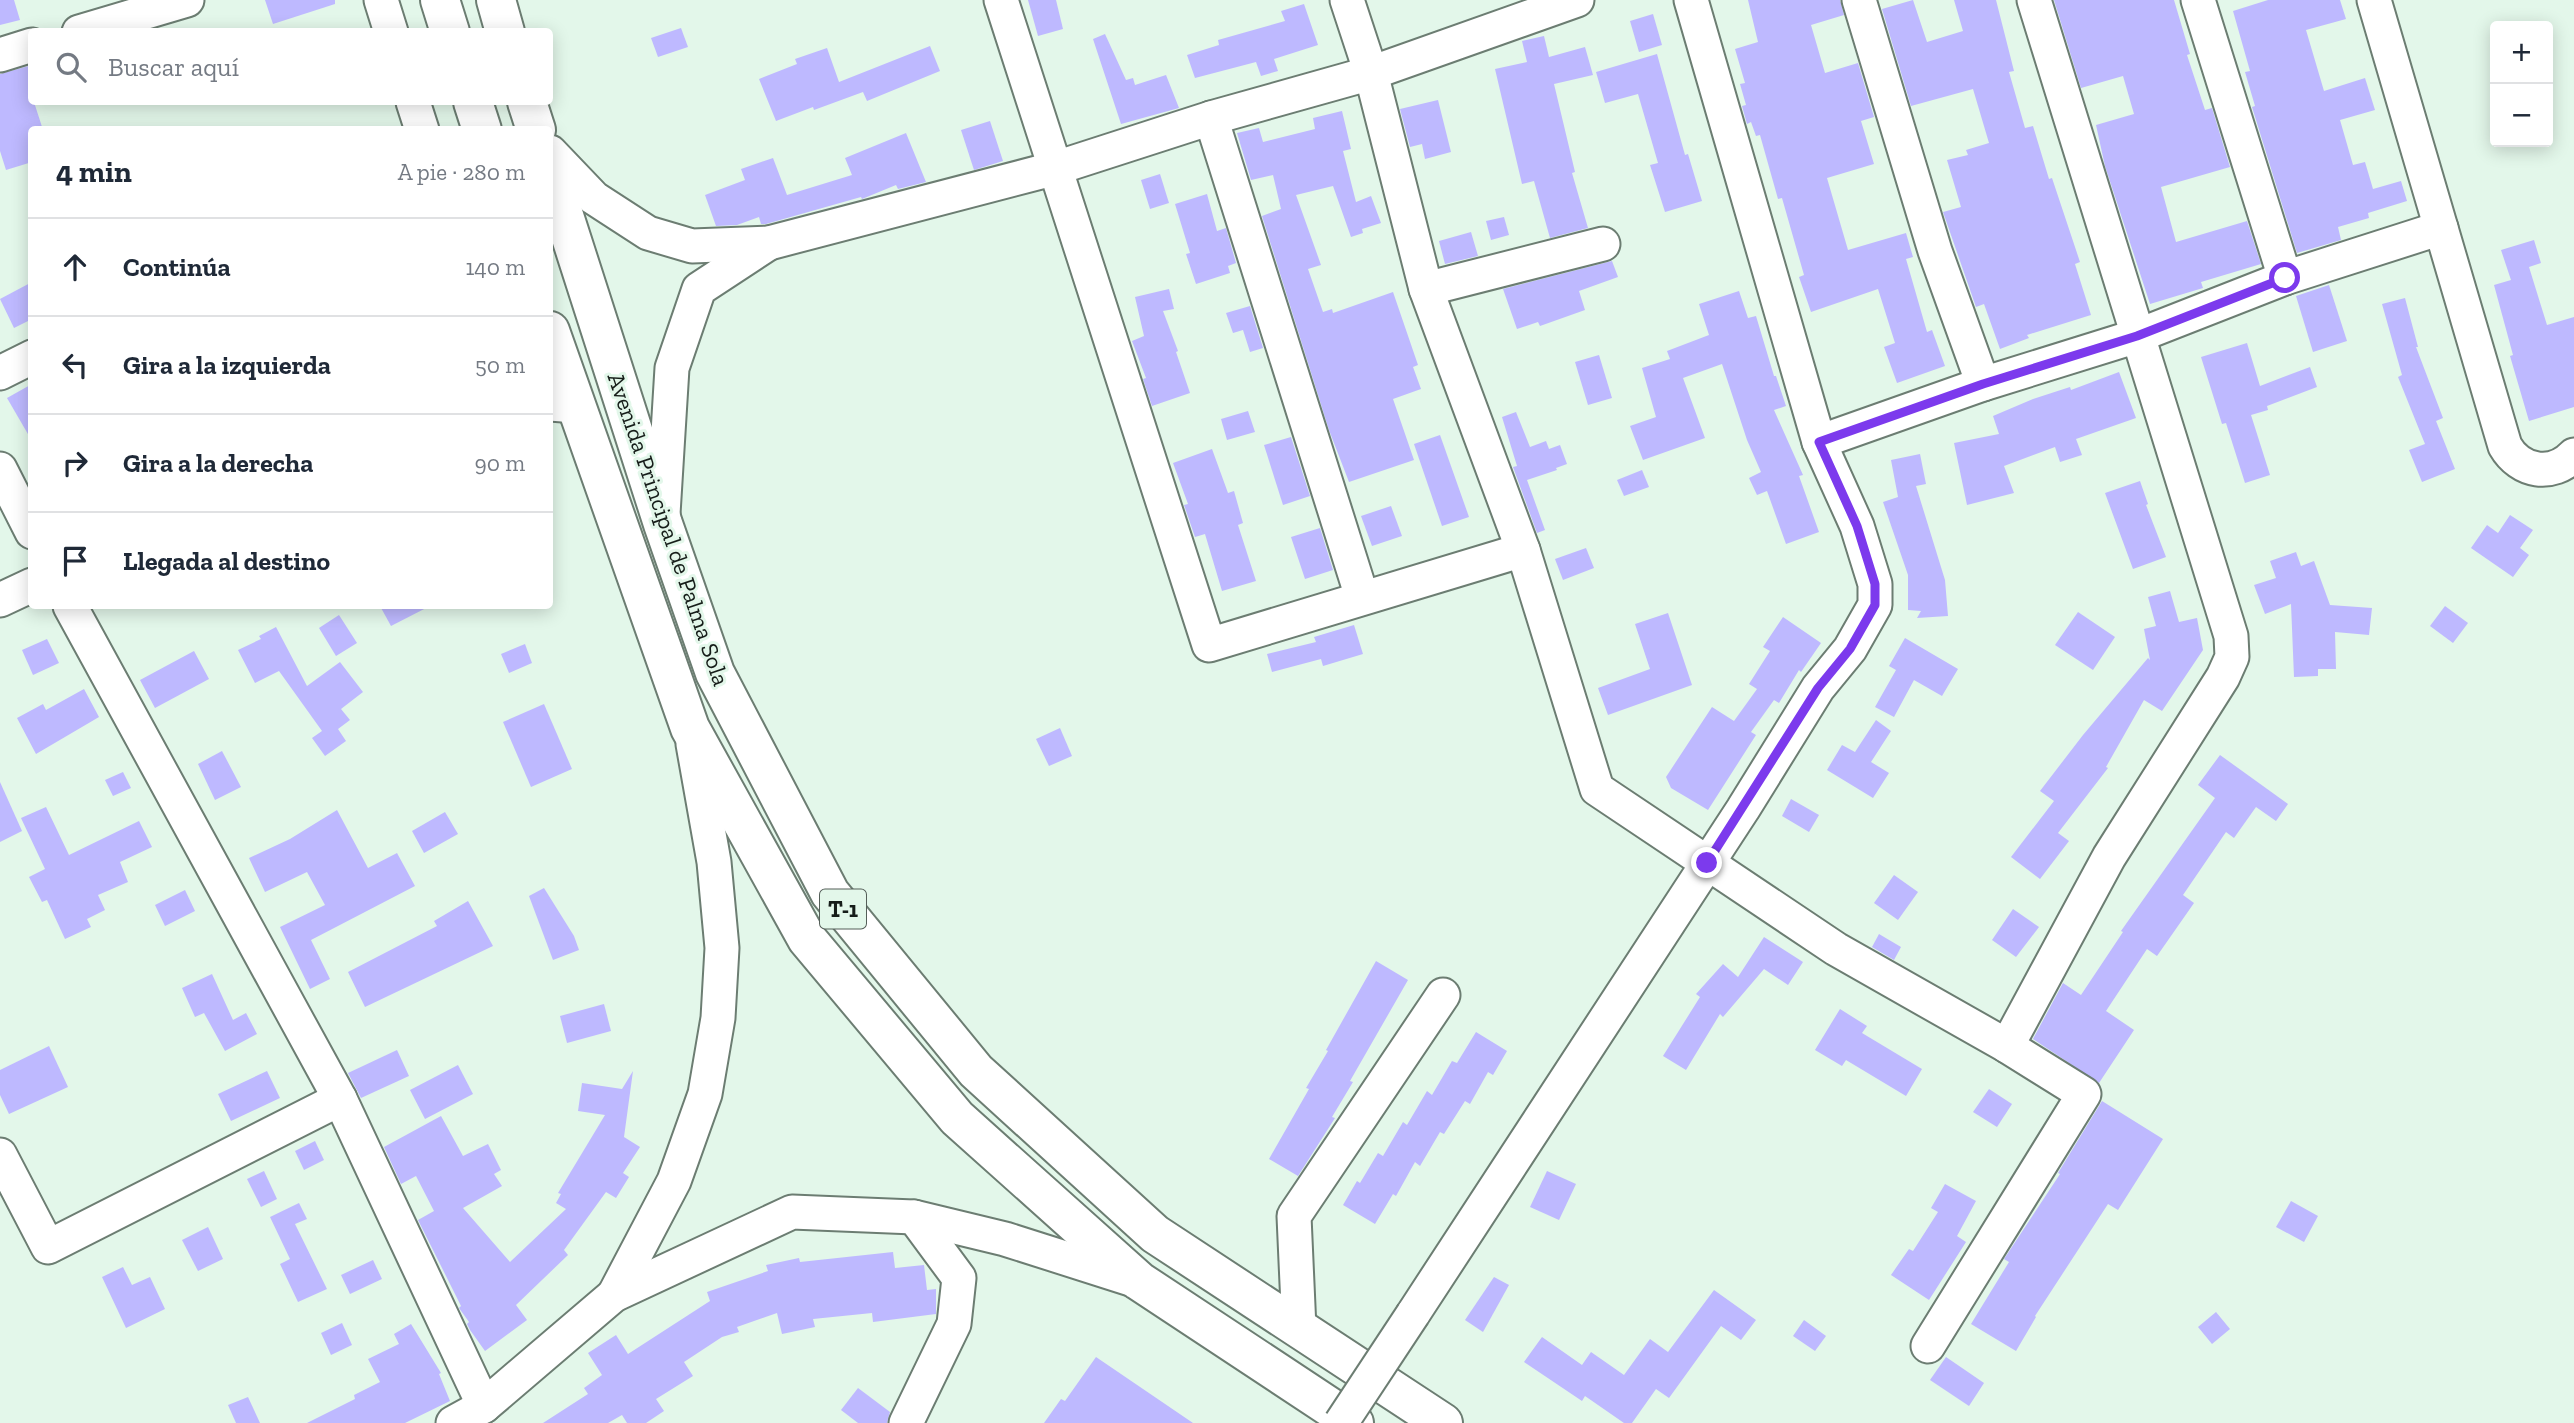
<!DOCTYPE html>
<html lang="es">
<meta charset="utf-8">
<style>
:root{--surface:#fff;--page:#f2f2f3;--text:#1f2937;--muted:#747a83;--line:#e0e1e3}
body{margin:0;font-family:"Zilla Slab",serif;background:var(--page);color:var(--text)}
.controls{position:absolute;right:21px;top:21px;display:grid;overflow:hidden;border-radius:7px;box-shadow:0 4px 18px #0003}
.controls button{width:63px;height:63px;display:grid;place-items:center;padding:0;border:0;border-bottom:2px solid var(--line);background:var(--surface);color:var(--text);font:35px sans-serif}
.stop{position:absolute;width:21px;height:21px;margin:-16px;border:5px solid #7c3aed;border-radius:50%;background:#fff}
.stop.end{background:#7c3aed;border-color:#fff;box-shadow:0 2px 7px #0008}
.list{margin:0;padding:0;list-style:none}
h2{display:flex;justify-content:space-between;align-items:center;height:91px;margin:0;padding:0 28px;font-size:30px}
h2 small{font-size:23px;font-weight:400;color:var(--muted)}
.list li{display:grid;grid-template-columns:46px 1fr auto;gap:21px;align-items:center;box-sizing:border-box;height:98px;padding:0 28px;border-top:2px solid var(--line)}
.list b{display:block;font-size:26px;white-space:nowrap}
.list em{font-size:23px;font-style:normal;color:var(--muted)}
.icon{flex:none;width:38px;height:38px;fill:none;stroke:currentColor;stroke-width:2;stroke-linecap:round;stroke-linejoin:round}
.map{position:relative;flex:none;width:2574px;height:1423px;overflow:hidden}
.search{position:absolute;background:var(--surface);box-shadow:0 4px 18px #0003;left:28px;top:28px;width:525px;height:77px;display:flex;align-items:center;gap:18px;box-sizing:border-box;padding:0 24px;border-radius:7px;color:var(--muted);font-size:26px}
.panel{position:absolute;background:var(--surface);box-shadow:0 4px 18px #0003;left:28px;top:126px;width:525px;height:483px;border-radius:7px}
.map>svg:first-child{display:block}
</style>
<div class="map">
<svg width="2574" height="1423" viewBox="0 0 2574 1423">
<rect width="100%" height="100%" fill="#e3f7ea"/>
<g fill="#beb9ff">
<polygon points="0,0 14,0 20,20 0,25"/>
<polygon points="265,0 335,0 335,4 273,24"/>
<polygon points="1028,0 1056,0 1063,29 1038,36"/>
<polygon points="1748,0 1840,0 1844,15 1811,25 1825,73 1858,63 1874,117 1861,121 1874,164 1827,178 1848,250 1906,233 1913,257 1906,259 1927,332 1932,330 1945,366 1897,383 1884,347 1895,343 1878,289 1811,312 1799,277 1804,275 1782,198 1778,199 1760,135 1756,136 1751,122 1747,124 1742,106 1746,105 1740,84 1745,83 1735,49 1758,42"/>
<polygon points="1913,0 1927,42 1963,31 1954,0 1996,0 2014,71 2009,72 2025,128 2033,126 2049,179 2052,178 2080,262 2075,264 2091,315 2027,335 2029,338 2000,349 1984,304 1976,307 1943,212 1961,207 1947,160 1968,155 1966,150 1989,143 1973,89 1911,106 1882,9"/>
<polygon points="2054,0 2174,0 2190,54 2187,55 2205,110 2212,108 2230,167 2161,187 2176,242 2247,221 2261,264 2201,282 2203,288 2150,304 2105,166 2096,125 2134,114 2123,76 2081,88"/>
<polygon points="2268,0 2340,0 2346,19 2306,30 2324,91 2365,78 2375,110 2340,120 2353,165 2365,162 2373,189 2401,181 2407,201 2368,213 2369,218 2338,227 2341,240 2297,253 2252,107 2255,106 2245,72 2250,71 2233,11"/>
<polygon points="1304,4 1318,45 1274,59 1278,71 1261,76 1256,62 1195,78 1187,55 1219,45 1218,40 1285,21 1281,11"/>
<polygon points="1653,14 1662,45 1639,52 1630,21"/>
<polygon points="681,28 688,47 658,57 651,38"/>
<polygon points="1105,34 1126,80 1133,78 1135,85 1166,75 1179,108 1121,124 1093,39"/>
<polygon points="1544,36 1549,57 1585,47 1593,75 1554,84 1575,172 1572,173 1588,228 1550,238 1534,181 1522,184 1495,69 1527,62 1522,41"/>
<polygon points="930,46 940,71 867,101 863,92 814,110 813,107 776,121 759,79 797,64 795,59 827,48 839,82"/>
<polygon points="1657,54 1685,155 1688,154 1702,201 1665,212 1650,165 1658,163 1638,94 1605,103 1596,72"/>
<polygon points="32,65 32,102 34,102 43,130 32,130 32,162 6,170 0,151 0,74"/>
<polygon points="1438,100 1451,152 1425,159 1422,144 1410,147 1400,109"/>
<polygon points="1342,111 1351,149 1343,151 1356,202 1371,196 1381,223 1362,229 1363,233 1351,237 1333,186 1296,195 1321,265 1308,269 1323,312 1332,309 1333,313 1393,292 1418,365 1413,367 1421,389 1393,399 1414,460 1349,482 1329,430 1262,216 1281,209 1273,175 1251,180 1237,133 1259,128 1263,142 1315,129 1313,118"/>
<polygon points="990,121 1003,161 974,170 961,130"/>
<polygon points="906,133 926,182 898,189 896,185 862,199 861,197 766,224 761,224 759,217 737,225 716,226 705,195 745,180 741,169 773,158 787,195 852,175 845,158"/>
<polygon points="1160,174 1169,203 1150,209 1141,180"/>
<polygon points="1207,194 1217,231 1226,228 1236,263 1228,266 1230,273 1196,284 1186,254 1190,253 1175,204"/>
<polygon points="1504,217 1509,235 1491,240 1486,221"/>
<polygon points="1471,232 1478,256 1445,264 1439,241"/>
<polygon points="2534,240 2541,263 2529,267 2547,325 2574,317 2574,407 2529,421 2510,356 2513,355 2494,285 2511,280 2501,250"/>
<polygon points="1612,261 1618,277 1579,291 1585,310 1540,326 1538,322 1517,329 1503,289"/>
<polygon points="32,282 32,319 14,328 0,299"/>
<polygon points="2329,285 2347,341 2313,352 2296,296"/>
<polygon points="1169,289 1174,309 1163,311 1178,351 1176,352 1190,393 1152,406 1143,379 1146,378 1132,341 1144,336 1135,297"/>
<polygon points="1739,291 1748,318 1756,316 1774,376 1776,376 1786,406 1774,410 1803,475 1799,476 1819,532 1786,544 1767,491 1757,495 1749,478 1761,472 1747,440 1722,364 1683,378 1705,438 1643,460 1630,426 1656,417 1642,368 1670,359 1667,351 1709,335 1699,304"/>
<polygon points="2405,298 2418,347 2416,347 2443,418 2436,421 2455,469 2422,482 2409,450 2425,444 2398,377 2402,375 2382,304"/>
<polygon points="1250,306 1263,348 1250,352 1243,330 1233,333 1226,313"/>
<polygon points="2247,343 2260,386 2310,367 2317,387 2267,406 2268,410 2251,415 2270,475 2245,483 2226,423 2222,424 2201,357"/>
<polygon points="1599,355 1612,398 1588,405 1575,362"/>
<polygon points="2119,372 2136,418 2076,439 2082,455 2060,462 2055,447 2004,466 2014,493 1967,505 1954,443 1999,434 1993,416 2033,399 2070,387 2071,390"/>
<polygon points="32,384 32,441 7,398"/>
<polygon points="1248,411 1255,432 1227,440 1221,419"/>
<polygon points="1516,412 1530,447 1546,441 1549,449 1560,445 1567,464 1556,468 1557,470 1527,480 1545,530 1537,533 1513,467 1517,466 1502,417"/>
<polygon points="1440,435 1469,517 1442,526 1414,444"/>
<polygon points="1291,437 1310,496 1283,505 1264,445"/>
<polygon points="1212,449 1228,493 1234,491 1243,523 1238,525 1256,581 1222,591 1205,534 1195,537 1184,505 1188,504 1173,463"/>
<polygon points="1920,454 1926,484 1916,486 1945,580 1948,616 1917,618 1921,611 1908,610 1908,575 1883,502 1898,497 1891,460"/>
<polygon points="1642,470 1649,487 1624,496 1617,480"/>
<polygon points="2140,481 2148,504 2146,505 2166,557 2133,569 2105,493"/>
<polygon points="1391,506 1402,536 1372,546 1361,516"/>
<polygon points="2510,515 2533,530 2520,548 2529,555 2513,577 2471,548 2487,525 2498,533"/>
<polygon points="1320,528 1333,570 1305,579 1291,537"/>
<polygon points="1586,548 1594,568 1563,580 1555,559"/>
<polygon points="2296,552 2301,566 2314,561 2330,605 2372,608 2369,635 2335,632 2336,669 2318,669 2318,676 2294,677 2291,604 2265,614 2254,585 2276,578 2270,561"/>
<polygon points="2170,591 2179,622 2197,618 2203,650 2162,711 2144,700 2106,767 2108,768 2058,833 2069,841 2040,879 2011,857 2054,801 2040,791 2083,735 2148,658 2150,660 2144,629 2156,626 2148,597"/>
<polygon points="380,606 430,606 391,626"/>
<polygon points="2445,606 2468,623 2453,643 2430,626"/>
<polygon points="2078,612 2115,637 2093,670 2055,645"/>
<polygon points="1668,613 1692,685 1608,715 1598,688 1650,669 1635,624"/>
<polygon points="339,615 357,643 336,656 319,628"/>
<polygon points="1783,617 1821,643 1801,672 1799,670 1779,703 1774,700 1751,732 1756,735 1708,810 1671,788 1666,777 1712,707 1734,721 1757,689 1749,684 1770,651 1763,647"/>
<polygon points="1354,625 1363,654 1323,666 1321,659 1272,672 1267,654 1316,642 1314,637"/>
<polygon points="276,627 307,686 340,662 363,692 341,709 350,720 338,729 346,741 325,756 312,738 322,731 279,671 255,683 238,650 261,639 259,636"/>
<polygon points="1905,638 1958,669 1942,696 1914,680 1894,717 1875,707 1896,670 1889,666"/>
<polygon points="47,639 59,663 33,675 22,650"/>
<polygon points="525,644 532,663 509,673 501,654"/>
<polygon points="194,651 209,679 155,708 140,680"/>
<polygon points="84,689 99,717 36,754 17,718 43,704 46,710"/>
<polygon points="544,704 572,769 531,787 503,722"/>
<polygon points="1876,720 1891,731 1871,762 1889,773 1873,798 1827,770 1842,745 1855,752"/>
<polygon points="1060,728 1072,756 1049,766 1036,739"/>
<polygon points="222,751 241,787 215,800 198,764"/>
<polygon points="2220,755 2288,804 2276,821 2256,807 2234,838 2226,832 2183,895 2194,903 2157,956 2147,949 2106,1011 2134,1030 2099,1083 2033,1039 2063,983 2081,995 2123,932 2121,931 2215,798 2198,785"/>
<polygon points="123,772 131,788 113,796 105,780"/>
<polygon points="0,782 22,831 0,842"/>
<polygon points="1791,799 1819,815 1809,832 1782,816"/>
<polygon points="46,807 69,855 139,821 152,847 120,862 128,882 98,895 105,910 87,919 91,927 65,939 47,900 42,902 29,877 45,869 21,818"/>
<polygon points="337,810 368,868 397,853 415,886 311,940 330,979 310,989 280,927 325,905 307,872 265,892 249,858 290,839"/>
<polygon points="445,812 458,834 424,853 412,831"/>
<polygon points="1894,875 1918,892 1898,920 1874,903"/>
<polygon points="544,888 574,936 579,950 553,960 529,896"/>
<polygon points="185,890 195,911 165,926 155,905"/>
<polygon points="468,901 493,946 365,1007 348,972 437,926 434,921"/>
<polygon points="2013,909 2039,927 2016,957 1992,940"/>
<polygon points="1879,934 1901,947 1894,960 1872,947"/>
<polygon points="1764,937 1803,962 1788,985 1764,969 1723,1017 1720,1014 1686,1070 1663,1056 1700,997 1696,994 1723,964 1738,977"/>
<polygon points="1376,961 1408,980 1350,1081 1353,1082 1332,1117 1335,1118 1298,1176 1269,1159 1309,1089 1306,1088 1328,1051 1326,1050"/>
<polygon points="212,974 233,1020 246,1013 257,1034 225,1051 204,1013 195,1017 182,988"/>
<polygon points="604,1004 611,1031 567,1043 560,1016"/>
<polygon points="1840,1009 1867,1026 1862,1033 1922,1069 1906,1096 1846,1060 1842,1066 1815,1050"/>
<polygon points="1476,1032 1507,1051 1493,1075 1488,1072 1470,1104 1465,1101 1444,1134 1440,1132 1420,1166 1415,1162 1396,1196 1393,1194 1375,1224 1343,1205 1357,1181 1360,1183 1378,1153 1383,1156 1403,1122 1407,1125 1427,1091 1432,1095 1452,1061 1457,1063"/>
<polygon points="49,1046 68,1087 9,1114 0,1095 0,1070"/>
<polygon points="397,1050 409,1076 361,1098 348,1073"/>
<polygon points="458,1065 473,1094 425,1119 410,1090"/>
<polygon points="267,1071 280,1098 231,1121 218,1094"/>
<polygon points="633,1071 624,1137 640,1147 623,1173 629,1177 616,1198 606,1192 564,1250 568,1255 516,1305 527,1320 485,1351 470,1330 467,1324 469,1322 459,1308 461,1306 418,1220 434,1211 416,1176 401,1184 384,1147 441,1116 463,1156 488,1144 501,1170 494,1174 502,1186 463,1208 510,1262 566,1209 556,1203 561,1194 558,1193 605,1115 578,1111 582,1083 622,1089"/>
<polygon points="1989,1089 2012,1104 1997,1127 1973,1112"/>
<polygon points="2102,1101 2163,1139 2118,1210 2108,1204 2035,1316 2036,1317 2016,1351 1971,1324 2009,1262 2004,1259 2060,1174 2058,1173"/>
<polygon points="315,1141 324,1160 304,1170 295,1151"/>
<polygon points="264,1171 277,1199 261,1207 247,1179"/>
<polygon points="1547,1171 1576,1184 1559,1220 1530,1207"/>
<polygon points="1945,1184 1976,1201 1957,1236 1966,1242 1929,1300 1891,1275 1909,1249 1913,1251 1938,1212 1931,1208"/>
<polygon points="2291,1201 2318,1216 2304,1242 2276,1227"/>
<polygon points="299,1203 307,1219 295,1224 327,1289 298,1302 280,1264 290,1259 270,1217"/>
<polygon points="208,1227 223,1259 198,1271 182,1240"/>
<polygon points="893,1252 895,1268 924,1265 927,1290 936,1289 936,1314 873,1322 872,1313 813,1319 815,1327 782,1334 777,1313 737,1327 739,1332 722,1337 684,1362 693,1376 656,1399 664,1411 646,1423 627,1423 622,1415 608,1423 543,1423 588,1394 584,1388 602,1375 588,1353 616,1335 628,1354 710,1301 707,1292 768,1271 766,1265 799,1258 800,1262"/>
<polygon points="373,1260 382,1279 350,1294 341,1275"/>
<polygon points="123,1267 132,1285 150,1277 165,1309 126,1328 102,1277"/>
<polygon points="1494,1277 1509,1285 1483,1332 1465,1320"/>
<polygon points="1714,1290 1756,1320 1741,1340 1721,1326 1669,1398 1656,1389 1632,1423 1624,1423 1585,1396 1582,1401 1524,1362 1542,1337 1582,1365 1591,1352 1624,1375 1650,1339 1668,1352"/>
<polygon points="2216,1312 2230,1329 2212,1344 2198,1327"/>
<polygon points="1804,1320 1826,1336 1815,1351 1793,1336"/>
<polygon points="342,1323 352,1345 331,1355 321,1333"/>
<polygon points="411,1324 441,1373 439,1374 450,1401 405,1423 307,1423 355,1399 354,1395 380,1382 368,1359 399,1344 394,1334"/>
<polygon points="1096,1357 1193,1423 1044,1423 1061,1399 1065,1401"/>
<polygon points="1946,1357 1984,1383 1969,1406 1930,1380"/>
<polygon points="858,1388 890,1412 887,1423 858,1423 841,1410"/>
<polygon points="248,1397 260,1423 236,1423 228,1405"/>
</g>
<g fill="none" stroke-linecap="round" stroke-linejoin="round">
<g stroke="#6c7d72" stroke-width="37">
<g id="minor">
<polyline points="381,0 391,32"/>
<polyline points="1001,0 1209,645 1523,550"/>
<polyline points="1347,0 1371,73 1426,289 1523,550 1597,789 1836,949 2007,1046 2084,1094 1928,1346"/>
<polyline points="1859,0 1935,251 1983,384"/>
<polyline points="2198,0 2285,278"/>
<path d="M2374 0 2505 446C2520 472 2552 478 2574 455"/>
<polyline points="79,32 187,0"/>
<polyline points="0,55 32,45"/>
<polyline points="413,102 422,130"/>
<polyline points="1211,118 1362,597"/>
<polyline points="550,152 594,198 648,233 692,246 769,243 1056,168 1211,118 1371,73 1577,0"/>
<polyline points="1426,289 1603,244"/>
<polyline points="0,373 32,357"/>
<polyline points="550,404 576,406"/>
<polyline points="1819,442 1983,384 2137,336 2285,278 2441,228"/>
<polyline points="0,469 32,532"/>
<polyline points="663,514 672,368 699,289 769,243"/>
<polyline points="0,600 32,585"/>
<polyline points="70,606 340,1099 484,1406"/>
<polyline points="2007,1046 2109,857 2223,677 2232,657 2231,636 2034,0"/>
<polyline points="0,1155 48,1247 340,1099"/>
<polyline points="614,1295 674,1181 705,1094 718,1018 722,948 714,862 693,744"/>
<polyline points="1413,1314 1743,809 1818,688 1850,649 1875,605 1875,584 1857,526 1819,442 1691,0"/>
<polyline points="1299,1329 1294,1216 1443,995"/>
<polyline points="453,1423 484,1406 614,1295 792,1212 914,1217 1005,1239 1137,1281"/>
<polyline points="906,1423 954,1324 959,1278 914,1217"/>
</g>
</g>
<g stroke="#6c7d72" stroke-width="42">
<g id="highway">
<polyline points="440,0 450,32"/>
<polyline points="496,0 505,32"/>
<polyline points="473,102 482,130"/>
<polyline points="527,102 536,130"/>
<polyline points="550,172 663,524 715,673 830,893 976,1071 1155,1234 1443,1423"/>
<polyline points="550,331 690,728 807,939 957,1118 1139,1281 1354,1423"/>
</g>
</g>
<use href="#minor" stroke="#fff" stroke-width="33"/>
<use href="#highway" stroke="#fff" stroke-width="38"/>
<g stroke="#6c7d72" stroke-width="37" stroke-linecap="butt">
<polyline id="minor-bridge" points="1341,1423 1413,1314"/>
</g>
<use href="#minor-bridge" stroke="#fff" stroke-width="33"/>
</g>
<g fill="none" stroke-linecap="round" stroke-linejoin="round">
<polyline stroke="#7c3aed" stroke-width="9" points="1707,863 1818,688 1850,649 1875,605 1875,584 1857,526 1819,442 1983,384 2137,336 2285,278"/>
</g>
<g text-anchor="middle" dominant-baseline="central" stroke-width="6" stroke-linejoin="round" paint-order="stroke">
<rect fill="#e3f7ea" stroke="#545e58" stroke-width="2" x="820" y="889.5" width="46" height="39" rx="5"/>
<g font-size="23" font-weight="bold" fill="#161d19">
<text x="843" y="909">T-1</text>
</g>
<g font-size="24" fill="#161d19" stroke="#e3f7ea">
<text transform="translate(669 529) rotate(71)">Avenida Principal de Palma Sola</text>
</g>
</g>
</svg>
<div class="controls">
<button>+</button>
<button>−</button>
</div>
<div class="stop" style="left:2285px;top:278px"></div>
<div class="stop end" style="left:1707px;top:863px"></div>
<div class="search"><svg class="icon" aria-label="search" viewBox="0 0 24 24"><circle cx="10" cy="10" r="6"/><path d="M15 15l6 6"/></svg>Buscar aquí</div>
<section class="panel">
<h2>4 min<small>A pie · 280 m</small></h2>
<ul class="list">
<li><svg class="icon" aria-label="ahead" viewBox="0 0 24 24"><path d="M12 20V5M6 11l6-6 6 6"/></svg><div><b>Continúa</b></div><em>140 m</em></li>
<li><svg class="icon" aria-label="left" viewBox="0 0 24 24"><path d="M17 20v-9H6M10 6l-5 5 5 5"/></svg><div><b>Gira a la izquierda</b></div><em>50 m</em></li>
<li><svg class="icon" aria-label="right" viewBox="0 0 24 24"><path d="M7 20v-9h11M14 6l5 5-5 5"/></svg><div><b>Gira a la derecha</b></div><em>90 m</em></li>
<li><svg class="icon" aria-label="arrive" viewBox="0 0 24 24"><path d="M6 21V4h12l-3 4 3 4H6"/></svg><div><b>Llegada al destino</b></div></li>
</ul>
</section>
</div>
